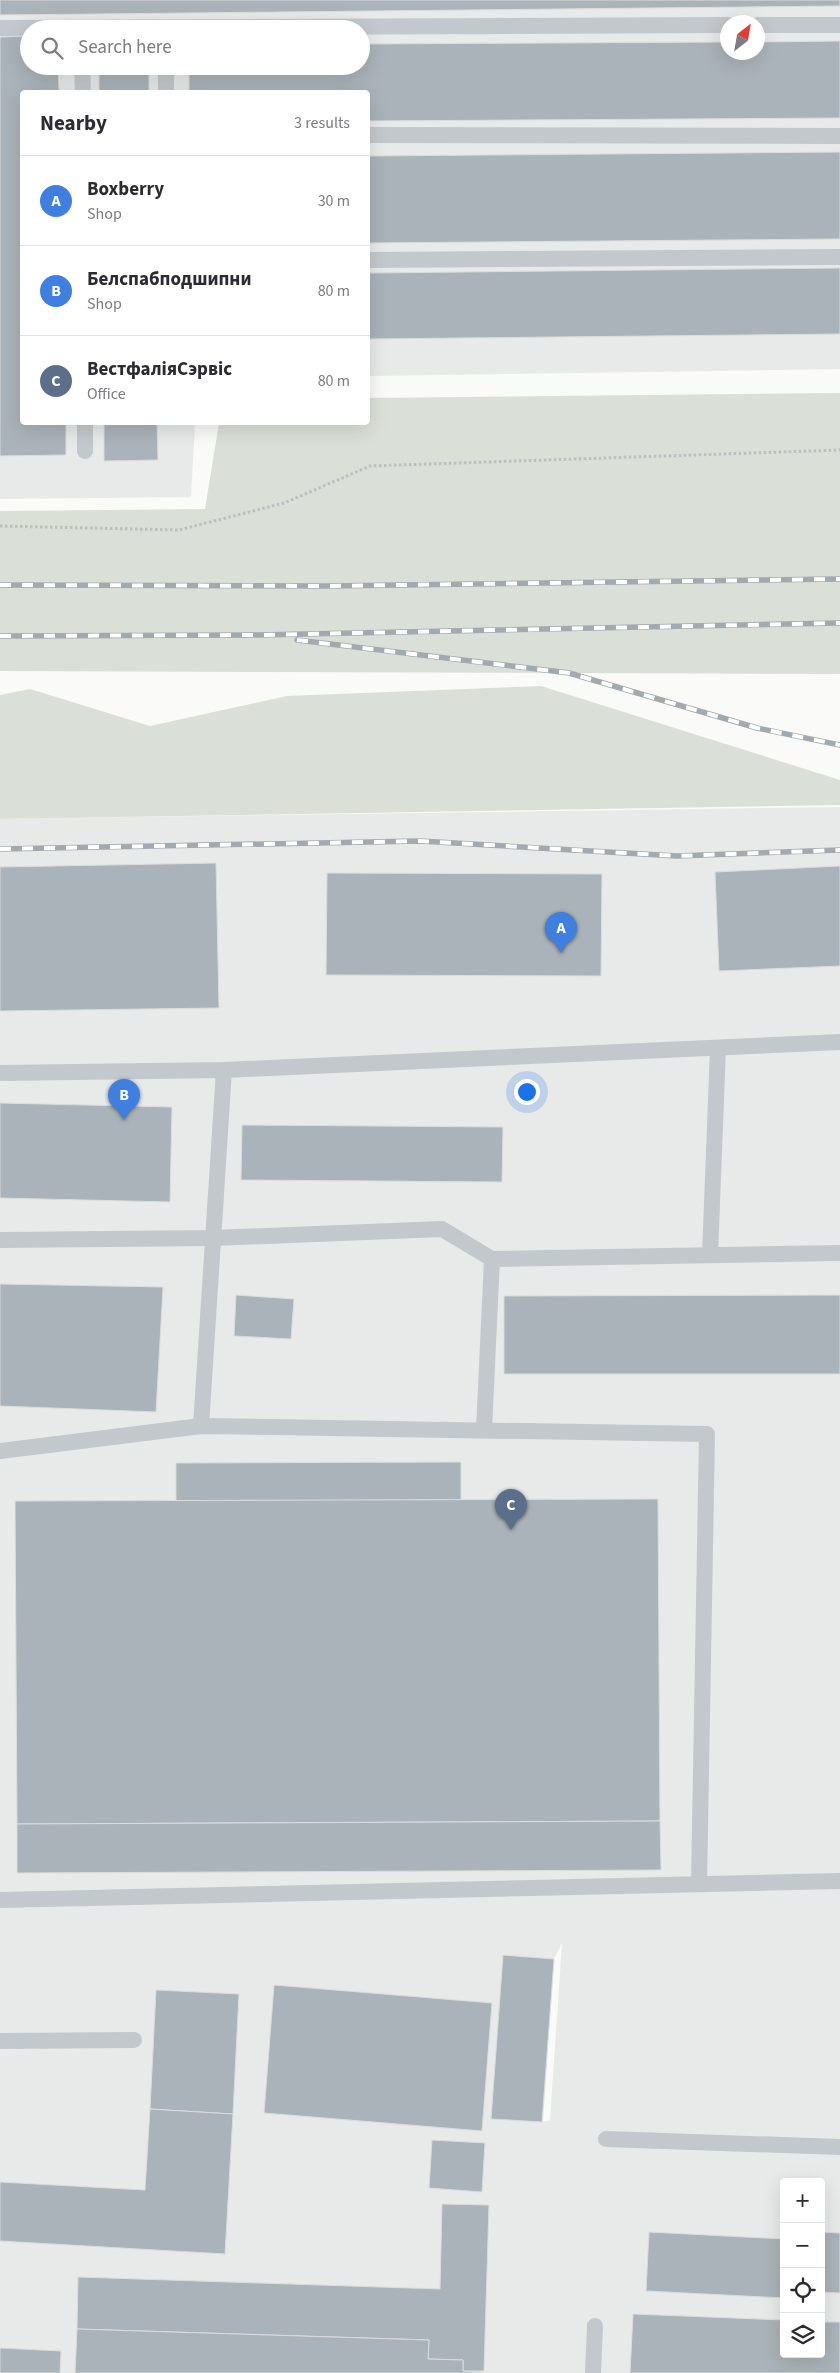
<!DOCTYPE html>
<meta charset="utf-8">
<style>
:root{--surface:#fff;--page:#f7f7f7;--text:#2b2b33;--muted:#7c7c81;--line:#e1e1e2;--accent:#0f766e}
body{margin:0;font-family:"Source Sans 3",sans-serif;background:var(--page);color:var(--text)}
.controls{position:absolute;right:15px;bottom:15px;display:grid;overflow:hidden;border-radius:5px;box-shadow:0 5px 20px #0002}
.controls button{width:45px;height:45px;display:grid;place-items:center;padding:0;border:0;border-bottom:1px solid var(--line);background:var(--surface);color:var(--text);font:25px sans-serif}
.compass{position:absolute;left:720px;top:15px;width:45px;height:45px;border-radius:50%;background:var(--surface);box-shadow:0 5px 20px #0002;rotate:31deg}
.you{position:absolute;left:526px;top:1091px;width:18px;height:18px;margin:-12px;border:4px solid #fff;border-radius:50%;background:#1a73e8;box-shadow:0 0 0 8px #1a73e833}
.badge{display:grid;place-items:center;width:32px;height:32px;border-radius:50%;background:var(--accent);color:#fff;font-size:16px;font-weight:700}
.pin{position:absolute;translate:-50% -41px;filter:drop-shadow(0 1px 2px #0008)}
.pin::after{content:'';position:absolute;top:26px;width:18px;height:15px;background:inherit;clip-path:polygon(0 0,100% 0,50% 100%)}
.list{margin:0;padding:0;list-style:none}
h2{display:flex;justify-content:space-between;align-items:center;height:65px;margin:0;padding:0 20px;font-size:21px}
h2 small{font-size:16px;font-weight:400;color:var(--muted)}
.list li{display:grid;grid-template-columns:32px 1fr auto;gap:15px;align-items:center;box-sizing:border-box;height:90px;padding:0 20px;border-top:1px solid var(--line)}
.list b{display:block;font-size:19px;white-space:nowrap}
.list p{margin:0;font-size:16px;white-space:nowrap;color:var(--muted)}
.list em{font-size:16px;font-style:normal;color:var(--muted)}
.icon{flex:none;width:28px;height:28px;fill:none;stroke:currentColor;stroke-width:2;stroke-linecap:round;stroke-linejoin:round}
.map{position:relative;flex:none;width:840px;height:2373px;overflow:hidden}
.search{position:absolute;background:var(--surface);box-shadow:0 5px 20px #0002;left:20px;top:20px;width:350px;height:55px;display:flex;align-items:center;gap:12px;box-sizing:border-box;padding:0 18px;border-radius:28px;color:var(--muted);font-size:19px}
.panel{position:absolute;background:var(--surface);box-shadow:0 5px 20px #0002;left:20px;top:90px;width:350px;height:335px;border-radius:5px}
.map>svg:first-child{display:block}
</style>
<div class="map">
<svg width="840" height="2373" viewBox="0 0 840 2373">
<rect width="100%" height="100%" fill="#fafaf8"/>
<g fill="#e8e9e9" fill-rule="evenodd">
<path d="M0 0H840V369L368 376V92H22V422L195 423 191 497 0 499ZM728 22H758V52H728ZM29 29H361V66H29Z"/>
<path d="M840 807V2373H484L463 2371 429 2340 77 2329 75 2373H0V819ZM562 1943 550 2120 543 2122 554 1959ZM784 2182H821V2354H784Z"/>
</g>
<g fill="#dadfd7">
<polygon points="840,393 840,674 0,671 0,511 205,509 219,423 368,422 368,398"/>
<polygon points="541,686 840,780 840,805 0,819 0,695 30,689 150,726 287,696"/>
</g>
<g fill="#aab3b9" stroke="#dcdcda">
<polygon points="0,0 840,0 840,6 0,15"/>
<polygon points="29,36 29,66 58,66 59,92 22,92 22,422 66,422 66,455 0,456 0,37"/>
<polygon points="840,41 840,118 368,121 368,92 189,92 189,66 361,66 361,44 728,42 728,52 758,52 758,42"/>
<rect x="99" y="66" width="50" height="26"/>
<polygon points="840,152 840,239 368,243 368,156"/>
<polygon points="840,268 840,334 368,339 368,273"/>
<polygon points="104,422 157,422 158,460 104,461"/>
<polygon points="216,863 219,1008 0,1011 0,867"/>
<polygon points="840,866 840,966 719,971 715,872"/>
<polygon points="327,873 602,874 601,976 326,975"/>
<polygon points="0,1103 172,1107 170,1202 0,1198"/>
<polygon points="242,1125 503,1127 502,1182 241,1180"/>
<polygon points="0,1284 163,1287 156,1412 0,1406"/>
<polygon points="236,1295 294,1299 291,1339 234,1336"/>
<polygon points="840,1295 840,1374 504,1374 504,1296"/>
<polygon points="461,1462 461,1500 176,1501 176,1463"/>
<polygon points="658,1499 660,1821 17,1824 15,1501"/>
<polygon points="660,1821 661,1870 17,1873 17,1824"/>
<polygon points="503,1955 554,1959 542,2122 491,2119"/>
<polygon points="274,1985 492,2003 482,2131 264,2113"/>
<polygon points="156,1990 239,1994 233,2114 150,2109"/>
<polygon points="150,2109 233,2114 225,2254 0,2241 0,2182 145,2190"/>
<polygon points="432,2140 485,2143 482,2192 429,2188"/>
<polygon points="442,2204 489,2205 484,2371 463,2371 463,2360 428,2359 429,2340 77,2329 78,2277 440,2289"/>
<polygon points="649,2232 784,2239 784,2298 646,2291"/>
<polygon points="821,2232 840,2233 840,2293 821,2292"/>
<polygon points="633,2314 784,2320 784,2354 821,2354 821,2322 840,2322 840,2373 630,2373"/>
<polygon points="77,2329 429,2340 428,2359 463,2360 463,2371 484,2373 75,2373"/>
<polygon points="0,2348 61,2351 60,2373 0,2373"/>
</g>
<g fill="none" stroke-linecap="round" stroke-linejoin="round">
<polyline stroke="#bbbfc2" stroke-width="3" stroke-dasharray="2.5 2.5" stroke-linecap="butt" points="0,526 179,530 284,503 370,466 840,450"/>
<g stroke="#c3c8cc" stroke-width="16">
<polyline points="758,25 840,25"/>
<polyline points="0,28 728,25"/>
<polyline points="82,66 83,92"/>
<polyline points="166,66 166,92"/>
<polyline points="368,135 840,136"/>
<polyline points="368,260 840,257"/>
<polyline points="85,422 85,451"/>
<polyline points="0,1073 224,1070 840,1042"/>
<polyline points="0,1240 213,1238 442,1229 492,1259"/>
<polyline points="710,1255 718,1048"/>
<polyline points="201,1426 224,1070"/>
<polyline points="484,1430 492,1259 840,1253"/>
<polyline points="0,1451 201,1426 707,1434 699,1884"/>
<polyline points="0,1900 840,1881"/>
<polyline points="0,2041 134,2040"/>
<polyline points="606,2139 840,2147"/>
<polyline points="593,2373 595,2326"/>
</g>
<g stroke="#a2aab0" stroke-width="5.5">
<g id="rail">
<polyline points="0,585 327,586 840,579"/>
<polyline points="0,636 258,635 840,623"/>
<polyline points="297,640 569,673 757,728 840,745"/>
<polyline points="0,849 420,841 677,856 840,850"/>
</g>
</g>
<use href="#rail" stroke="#fff" stroke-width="4" stroke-dasharray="11" stroke-linecap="butt"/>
</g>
</svg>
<div class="controls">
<button>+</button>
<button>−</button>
<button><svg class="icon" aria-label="locate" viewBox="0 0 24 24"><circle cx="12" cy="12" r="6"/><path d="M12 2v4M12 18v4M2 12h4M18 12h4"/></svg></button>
<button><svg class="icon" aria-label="layers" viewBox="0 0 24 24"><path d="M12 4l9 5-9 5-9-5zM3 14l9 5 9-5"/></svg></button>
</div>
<svg class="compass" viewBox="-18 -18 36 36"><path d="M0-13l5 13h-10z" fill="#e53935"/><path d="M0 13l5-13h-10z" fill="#7c7c81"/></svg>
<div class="you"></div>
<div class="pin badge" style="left:561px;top:953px;background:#3f7fe0">A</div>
<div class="pin badge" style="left:124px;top:1120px;background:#3f7fe0">B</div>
<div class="pin badge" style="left:511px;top:1530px;background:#5c6f8a">C</div>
<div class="search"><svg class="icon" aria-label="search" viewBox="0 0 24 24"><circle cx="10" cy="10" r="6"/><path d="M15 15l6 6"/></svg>Search here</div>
<section class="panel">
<h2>Nearby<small>3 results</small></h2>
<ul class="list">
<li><span class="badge" style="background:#3f7fe0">A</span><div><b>Boxberry</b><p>Shop</p></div><em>30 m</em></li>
<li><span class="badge" style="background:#3f7fe0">B</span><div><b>Белспабподшипни</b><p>Shop</p></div><em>80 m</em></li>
<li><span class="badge" style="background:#5c6f8a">C</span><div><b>ВестфаліяСэрвіс</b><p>Office</p></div><em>80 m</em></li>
</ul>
</section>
</div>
